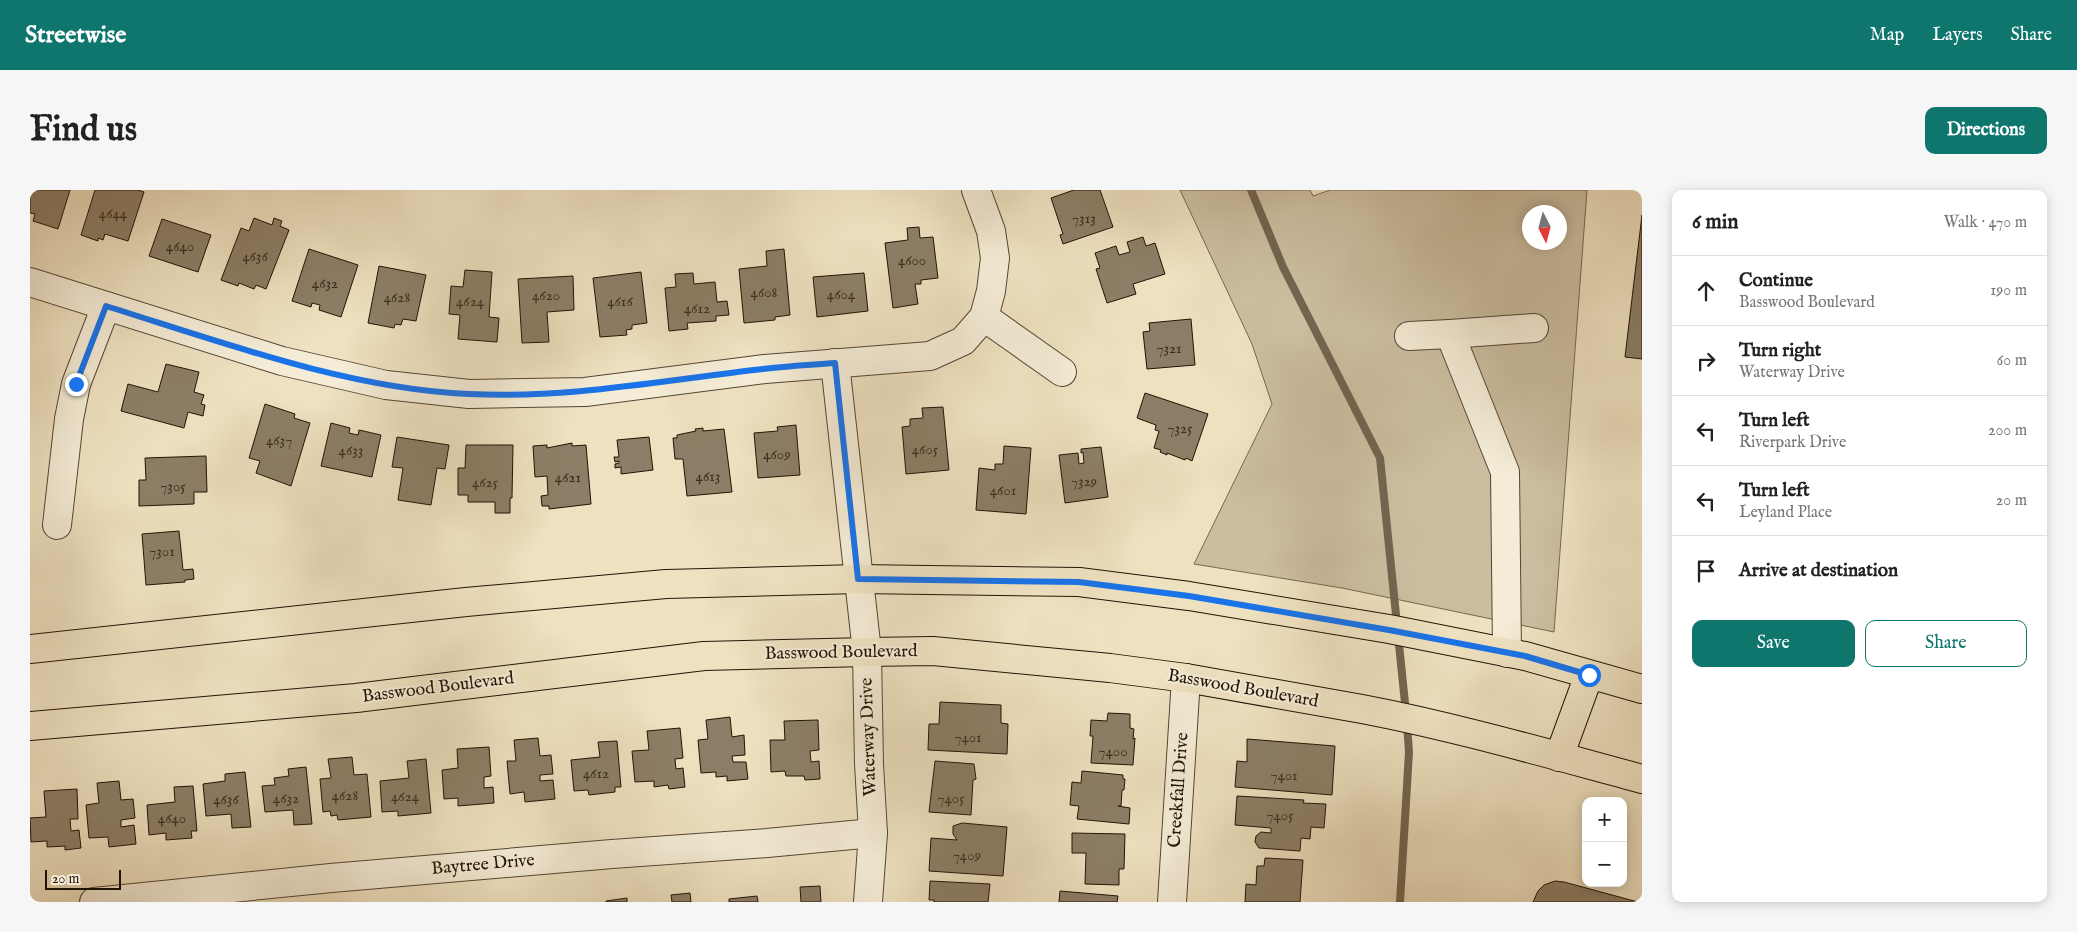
<!DOCTYPE html>
<meta charset="utf-8">
<style>
:root{--surface:#fff;--page:#f6f6f6;--text:#222;--muted:#767676;--line:#e0e0e0;--accent:#0f766e}
body{margin:0;font-family:"IM FELL English",serif;background:var(--page);color:var(--text)}
.controls{position:absolute;right:15px;bottom:15px;display:grid;overflow:hidden;border-radius:10px;box-shadow:0 2px 12px #0003}
.controls button{width:45px;height:45px;display:grid;place-items:center;padding:0;border:0;border-bottom:1px solid var(--line);background:var(--surface);color:var(--text);font:25px sans-serif}
.compass{position:absolute;left:1492px;top:15px;width:45px;height:45px;border-radius:50%;background:var(--surface);box-shadow:0 2px 12px #0003;rotate:174deg}
.scale{position:absolute;left:15px;bottom:12px;width:76px;box-sizing:border-box;padding-left:5px;border:2px solid #211305;border-top:0;font-size:14px;line-height:18px;white-space:nowrap;color:#211305;-webkit-text-stroke:4px #f4ecd6;paint-order:stroke}
.stop{position:absolute;width:15px;height:15px;margin:-11px;border:4px solid #1a73e8;border-radius:50%;background:#fff}
.stop.end{background:#1a73e8;border-color:#fff;box-shadow:0 1px 5px #0008}
.list{margin:0;padding:0;list-style:none}
h2{display:flex;justify-content:space-between;align-items:center;height:65px;margin:0;padding:0 20px;font-size:21px}
h2 small{font-size:16px;font-weight:400;color:var(--muted)}
.list li{display:grid;grid-template-columns:32px 1fr auto;gap:15px;align-items:center;box-sizing:border-box;height:70px;padding:0 20px;border-top:1px solid var(--line)}
.list b{display:block;font-size:19px;white-space:nowrap}
.list p{margin:0;font-size:16px;white-space:nowrap;color:var(--muted)}
.list em{font-size:16px;font-style:normal;color:var(--muted)}
.actions{display:flex;gap:10px;padding:15px 20px}
.actions a{flex:1;padding:11px 0;border:1px solid var(--accent);border-radius:10px;text-align:center;font-size:18px;color:var(--accent)}
.actions .main{background:var(--accent);color:#fff}
.icon{flex:none;width:28px;height:28px;fill:none;stroke:currentColor;stroke-width:2;stroke-linecap:round;stroke-linejoin:round}
.map{position:relative;flex:none;width:1612px;height:712px;overflow:hidden;border-radius:10px}
header{display:flex;align-items:center;gap:30px;box-sizing:border-box;height:70px;padding:0 25px;background:var(--accent);color:#fff}
header strong{font-size:24px}
nav{display:flex;gap:28px;margin-inline-start:auto;font-size:18px}
.intro{display:flex;align-items:center;justify-content:space-between;box-sizing:border-box;height:120px;padding:0 30px}
h1{margin:0;font-size:35px}
.button{padding:12px 22px;border-radius:10px;background:var(--accent);color:#fff;font-size:18px;font-weight:700}
main{display:flex;gap:30px;padding:0 30px}
aside{flex:1;background:var(--surface);border-radius:10px;box-shadow:0 2px 12px #0003}
.map>svg:first-child{display:block}
</style>
<header>
<strong>Streetwise</strong>
<nav><a>Map</a><a>Layers</a><a>Share</a></nav>
</header>
<div class="intro"><h1>Find us</h1><a class="button">Directions</a></div>
<main>
<div class="map">
<svg width="1612" height="712" viewBox="0 0 1612 712">
<rect width="100%" height="100%" fill="#eee1c0"/>
<filter id="stains"><feTurbulence type="fractalNoise" baseFrequency=".004" numOctaves="4"/><feColorMatrix values="0 0 0 0 .2 0 0 0 0 .09 0 0 0 0 .02 0 0 0 .5 -.17"/></filter>
<radialGradient id="worn" r=".72"><stop offset=".6" stop-color="#630" stop-opacity="0"/><stop offset="1" stop-color="#630" stop-opacity=".3"/></radialGradient>
<path fill="#cbbea0" stroke="#766852" fill-rule="evenodd" d="M1150 0H1280L1283 6 1300 0H1557L1524 442 1312 398 1164 374 1242 214 1222 154ZM1500 22H1530V52H1500Z"/>
<g fill="none" stroke-linecap="round" stroke-linejoin="round">
<g stroke="#72654f" stroke-width="8">
<polyline points="1221,0 1253,77 1350,268 1376,523"/>
<polyline points="1370,712 1379,562 1377,534"/>
</g>
</g>
<g fill="#8c7e66" stroke="#211305">
<polygon points="0,0 40,0 28,39 3,31 5,24 0,23"/>
<polygon points="65,0 108,0 114,2 98,51 75,44 73,50 68,48 68,51 51,45"/>
<polygon points="1044,0 1070,0 1083,37 1033,54 1030,45 1033,44 1021,8"/>
<polygon points="1612,25 1612,169 1595,167"/>
<polygon points="224,28 242,35 244,28 252,31 250,36 259,40 236,99 226,95 224,99 209,93 208,96 191,90 211,38 219,41"/>
<polygon points="132,29 181,45 168,82 119,66"/>
<polygon points="889,37 890,48 903,47 908,88 891,90 891,94 885,94 888,114 863,118 855,53 878,50 877,38"/>
<polygon points="1113,47 1116,56 1125,53 1135,84 1103,94 1106,104 1077,113 1066,79 1070,78 1065,63 1086,56 1089,65 1100,62 1097,52"/>
<polygon points="279,59 328,75 311,127 289,120 290,115 282,113 281,117 262,111"/>
<polygon points="754,59 760,125 745,127 745,130 714,133 709,79 737,76 736,61"/>
<polygon points="349,76 396,85 386,131 373,129 371,135 365,134 364,138 338,133"/>
<polygon points="435,80 462,82 459,127 469,128 467,152 428,149 430,125 419,124 421,96 433,97"/>
<polygon points="611,82 617,133 602,135 602,139 596,140 597,145 570,147 563,88"/>
<polygon points="663,83 664,94 685,92 687,112 697,111 699,125 686,126 686,131 657,133 658,139 639,141 635,98 646,97 645,84"/>
<polygon points="834,83 838,121 787,127 783,87"/>
<polygon points="543,86 544,120 517,122 519,152 492,153 488,89"/>
<polygon points="1161,129 1165,175 1117,179 1113,142 1120,141 1119,133"/>
<polygon points="136,174 169,182 164,202 174,205 171,214 175,215 173,226 158,222 154,238 91,221 98,194 128,202"/>
<polygon points="1115,203 1178,224 1162,271 1156,268 1155,270 1137,263 1137,265 1130,262 1131,260 1124,258 1129,241 1125,240 1126,235 1107,228"/>
<polygon points="235,214 265,224 264,228 280,233 261,296 226,283 230,271 219,268"/>
<polygon points="913,217 919,280 876,284 872,237 880,236 880,229 893,228 892,218"/>
<polygon points="301,233 320,238 319,243 328,245 329,240 351,245 342,287 291,276"/>
<polygon points="766,235 770,285 728,288 724,243 748,241 747,237"/>
<polygon points="673,238 673,241 694,239 702,302 657,306 653,269 645,269 643,248 647,248 647,245 666,241 665,239"/>
<polygon points="367,247 419,255 415,279 407,278 401,315 368,310 373,278 362,277"/>
<polygon points="619,247 623,280 591,284 591,277 585,278 585,274 589,273 589,271 585,272 584,267 589,267 587,250"/>
<polygon points="542,253 542,256 556,255 561,314 519,319 519,316 512,316 511,306 518,305 517,286 505,287 503,256 517,255 517,258"/>
<polygon points="436,255 483,255 482,308 480,308 480,323 465,323 465,312 438,312 438,305 428,305 428,278 435,278"/>
<polygon points="974,256 1001,258 996,324 946,320 949,278 965,280 965,274 973,274"/>
<polygon points="1071,257 1078,307 1035,313 1029,265 1048,263 1049,274 1054,273 1053,262 1051,263 1051,259"/>
<polygon points="176,266 177,302 164,302 164,314 109,316 109,290 116,290 115,268"/>
<polygon points="149,341 153,380 163,379 164,389 155,390 155,392 116,395 112,344"/>
<polygon points="910,512 971,515 971,533 978,534 977,564 898,560 899,534 909,534"/>
<polygon points="1078,523 1100,524 1100,538 1104,539 1103,549 1105,548 1103,575 1061,573 1063,546 1060,546 1061,530 1077,531"/>
<polygon points="700,527 702,547 714,545 715,565 702,566 703,572 716,572 718,589 697,591 697,586 686,587 686,582 671,583 668,550 678,549 676,530"/>
<polygon points="788,530 789,560 780,561 781,572 789,571 790,589 775,590 774,586 756,586 755,581 741,582 740,550 755,550 754,531"/>
<polygon points="650,538 653,568 645,569 646,579 653,578 655,597 639,599 638,595 624,597 624,591 605,592 602,561 619,560 617,541"/>
<polygon points="508,548 510,566 521,565 523,584 510,585 510,591 523,590 525,609 495,612 494,602 480,604 477,571 486,571 484,550"/>
<polygon points="1217,549 1305,556 1302,605 1205,597 1207,571 1217,572"/>
<polygon points="587,551 591,597 585,597 585,602 559,605 558,600 544,601 541,570 570,567 568,552"/>
<polygon points="459,557 461,586 454,587 454,598 463,597 464,613 428,616 428,608 414,609 412,580 428,578 427,559"/>
<polygon points="322,567 324,585 337,584 341,627 308,630 307,625 301,626 300,621 293,622 290,589 301,588 298,569"/>
<polygon points="396,569 401,623 368,626 368,621 352,622 350,591 379,588 377,571"/>
<polygon points="905,571 944,574 946,589 943,590 941,625 899,622"/>
<polygon points="276,577 282,634 264,635 263,620 235,622 232,596 245,595 244,588 259,586 258,579"/>
<polygon points="1052,581 1093,585 1093,589 1095,589 1094,600 1092,600 1091,616 1088,616 1100,618 1099,634 1047,629 1049,616 1040,615 1042,592 1051,593"/>
<polygon points="215,582 221,637 202,638 201,624 176,626 173,594 195,591 195,584"/>
<polygon points="89,591 91,610 103,609 105,628 91,630 91,637 104,635 106,654 79,657 78,647 59,648 56,615 69,613 67,593"/>
<polygon points="163,596 167,641 161,641 162,648 136,650 136,643 119,645 117,615 145,612 144,597"/>
<polygon points="47,599 48,629 40,629 41,641 49,640 51,658 35,660 35,656 17,657 17,651 1,652 0,628 16,627 14,601"/>
<polygon points="1207,606 1274,610 1273,613 1296,614 1294,638 1281,637 1280,649 1271,648 1270,661 1229,658 1225,652 1226,646 1231,642 1241,643 1241,638 1205,635"/>
<polygon points="932,633 977,637 973,686 899,681 901,648 927,650 923,644 923,636"/>
<polygon points="1042,643 1095,644 1094,679 1089,679 1089,695 1055,694 1056,663 1042,663"/>
<polygon points="1235,668 1273,670 1270,712 1215,712 1216,694 1226,695 1227,676 1234,676"/>
<polygon points="900,691 960,694 958,712 904,712 904,710 899,710"/>
<polygon points="1525,691 1534,692 1608,712 1503,712 1508,701 1514,695"/>
<polygon points="790,696 791,712 771,712 770,697"/>
<polygon points="1030,701 1088,706 1087,712 1029,712"/>
<polygon points="660,703 661,712 642,712 641,705"/>
<polygon points="727,706 728,712 699,712 699,709"/>
<polygon points="597,708 597,712 576,712 576,711"/>
</g>
<g fill="none" stroke-linecap="round" stroke-linejoin="round">
<g stroke="#544634" stroke-width="30">
<g id="minor">
<polyline points="0,92 252,171 356,195 439,204 555,202 735,179 900,166 933,151 954,127 961,101 965,68 961,41 946,0"/>
<polyline points="954,127 1032,182"/>
<polyline points="1420,144 1504,138"/>
<polyline points="1379,146 1420,144 1475,282 1477,463"/>
<polyline points="805,173 837,462 839,574 843,643 838,712"/>
<polyline points="27,335 39,229 46,194 76,116"/>
<polyline points="64,712 301,688 582,664 737,653 843,643"/>
<polyline points="1142,712 1156,488"/>
</g>
</g>
<g stroke="#211305" stroke-width="30">
<g id="major">
<polyline points="0,459 436,412 636,394 828,389 1049,392 1159,406 1359,439 1495,466 1612,499"/>
<path d="M0 536 326 508 674 466 837 462 903 461 1080 478 1156 488 1332 519C1426 537 1519 564 1612 589"/>
<polyline points="1529,567 1559,485"/>
</g>
</g>
<use href="#minor" stroke="#f4ecd6" stroke-width="28"/>
<use href="#major" stroke="#eee1c0" stroke-width="28"/>
</g>
<g fill="none" stroke-linecap="round" stroke-linejoin="round">
<path stroke="#1a73e8" stroke-width="6" d="M46 194 76 116C191 152 319 199 439 204 538 209 635 190 733 179 757 176 781 175 805 173L828 389 1049 392 1159 406 1359 440 1495 466 1559 485"/>
</g>
<g text-anchor="middle" dominant-baseline="central" stroke-width="4" stroke-linejoin="round" paint-order="stroke">
<g font-size="15" fill="#3c2e1d">
<text x="83" y="23">4644</text>
<text x="1054" y="28">7313</text>
<text x="150" y="56">4640</text>
<text x="225" y="66">4636</text>
<text x="882" y="70">4600</text>
<text x="295" y="93">4632</text>
<text x="734" y="102">4608</text>
<text x="811" y="104">4604</text>
<text x="516" y="105">4620</text>
<text x="367" y="107">4628</text>
<text x="440" y="111">4624</text>
<text x="590" y="111">4616</text>
<text x="667" y="118">4612</text>
<text x="1139" y="158">7321</text>
<text x="1150" y="238">7325</text>
<text x="249" y="250">4637</text>
<text x="895" y="259">4605</text>
<text x="321" y="260">4633</text>
<text x="747" y="264">4609</text>
<text x="678" y="286">4613</text>
<text x="538" y="287">4621</text>
<text x="1054" y="291">7329</text>
<text x="455" y="292">4625</text>
<text x="143" y="296">7305</text>
<text x="973" y="300">4601</text>
<text x="132" y="361">7301</text>
<text x="938" y="547">7401</text>
<text x="1083" y="561">7400</text>
<text x="566" y="583">4612</text>
<text x="1254" y="585">7401</text>
<text x="315" y="605">4628</text>
<text x="375" y="606">4624</text>
<text x="256" y="608">4632</text>
<text x="921" y="608">7405</text>
<text x="196" y="609">4636</text>
<text x="1250" y="625">7405</text>
<text x="142" y="628">4640</text>
<text x="937" y="665">7409</text>
</g>
<g font-size="18" fill="#211305" stroke="#f4ecd6">
<text transform="translate(811 463) rotate(-1)">Basswood Boulevard</text>
<text transform="translate(408 498) rotate(-7)">Basswood Boulevard</text>
<text transform="translate(1213 499) rotate(10)">Basswood Boulevard</text>
<text transform="translate(839 547) rotate(-92)">Waterway Drive</text>
<text transform="translate(1149 600) rotate(-86)">Creekfall Drive</text>
<text transform="translate(453 675) rotate(-5)">Baytree Drive</text>
</g>
</g>
<rect width="100%" height="100%" filter="url(#stains)"/>
<rect width="100%" height="100%" fill="url(#worn)"/>
</svg>
<div class="controls">
<button>+</button>
<button>−</button>
</div>
<svg class="compass" viewBox="-18 -18 36 36"><path d="M0-13l5 13h-10z" fill="#e53935"/><path d="M0 13l5-13h-10z" fill="#767676"/></svg>
<div class="scale">20 m</div>
<div class="stop" style="left:1559px;top:485px"></div>
<div class="stop end" style="left:46px;top:194px"></div>
</div>
<aside>
<h2>6 min<small>Walk · 470 m</small></h2>
<ul class="list">
<li><svg class="icon" aria-label="ahead" viewBox="0 0 24 24"><path d="M12 20V5M6 11l6-6 6 6"/></svg><div><b>Continue</b><p>Basswood Boulevard</p></div><em>190 m</em></li>
<li><svg class="icon" aria-label="right" viewBox="0 0 24 24"><path d="M7 20v-9h11M14 6l5 5-5 5"/></svg><div><b>Turn right</b><p>Waterway Drive</p></div><em>60 m</em></li>
<li><svg class="icon" aria-label="left" viewBox="0 0 24 24"><path d="M17 20v-9H6M10 6l-5 5 5 5"/></svg><div><b>Turn left</b><p>Riverpark Drive</p></div><em>200 m</em></li>
<li><svg class="icon" aria-label="left" viewBox="0 0 24 24"><path d="M17 20v-9H6M10 6l-5 5 5 5"/></svg><div><b>Turn left</b><p>Leyland Place</p></div><em>20 m</em></li>
<li><svg class="icon" aria-label="arrive" viewBox="0 0 24 24"><path d="M6 21V4h12l-3 4 3 4H6"/></svg><div><b>Arrive at destination</b></div></li>
</ul>
<div class="actions"><a class="main">Save</a><a>Share</a></div>
</aside>
</main>
